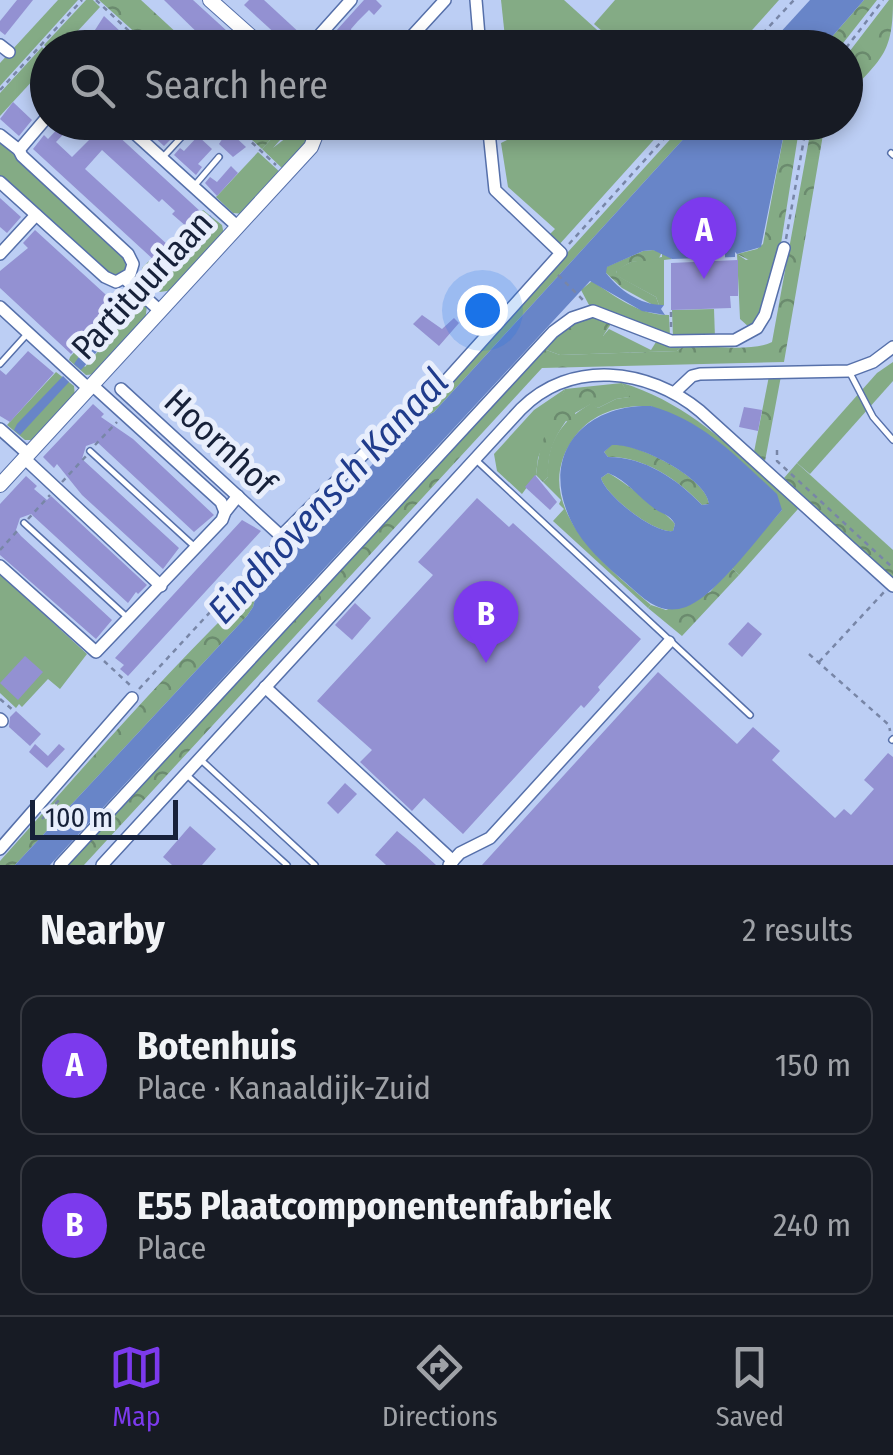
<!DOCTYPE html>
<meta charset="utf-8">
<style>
:root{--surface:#171b24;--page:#242831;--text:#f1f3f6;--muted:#9ea1a6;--line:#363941;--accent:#7c3aed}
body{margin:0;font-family:"Fira Sans Condensed",sans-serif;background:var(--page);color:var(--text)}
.scale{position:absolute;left:30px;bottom:25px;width:148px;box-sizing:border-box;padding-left:10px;border:5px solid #172139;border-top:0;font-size:28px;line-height:35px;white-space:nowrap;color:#172139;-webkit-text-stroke:8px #e8eefc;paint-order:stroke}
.you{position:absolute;left:482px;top:310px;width:35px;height:35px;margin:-25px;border:8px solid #fff;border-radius:50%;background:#1a73e8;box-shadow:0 0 0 15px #1a73e833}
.badge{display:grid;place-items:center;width:65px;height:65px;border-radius:50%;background:var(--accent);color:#fff;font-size:32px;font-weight:700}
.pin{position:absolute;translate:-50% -82px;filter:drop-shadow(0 2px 5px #0008)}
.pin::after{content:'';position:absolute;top:52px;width:35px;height:30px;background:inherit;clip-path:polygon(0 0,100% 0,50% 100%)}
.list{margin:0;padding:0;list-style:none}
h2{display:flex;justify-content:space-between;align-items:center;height:130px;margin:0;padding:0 40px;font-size:42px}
h2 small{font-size:32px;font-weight:400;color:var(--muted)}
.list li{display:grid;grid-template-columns:65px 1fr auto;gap:30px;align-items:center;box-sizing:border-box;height:140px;margin:0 20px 20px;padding:0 20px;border:2px solid var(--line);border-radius:20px}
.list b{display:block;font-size:38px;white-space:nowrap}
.list p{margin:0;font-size:32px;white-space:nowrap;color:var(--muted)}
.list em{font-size:32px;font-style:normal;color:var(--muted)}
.icon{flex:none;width:55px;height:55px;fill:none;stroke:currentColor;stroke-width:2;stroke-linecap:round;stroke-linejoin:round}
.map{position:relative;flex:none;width:893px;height:865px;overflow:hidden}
.search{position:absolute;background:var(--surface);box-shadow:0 5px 15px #0003;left:30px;right:30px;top:30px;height:110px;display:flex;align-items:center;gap:25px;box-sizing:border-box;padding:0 35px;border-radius:55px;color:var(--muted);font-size:38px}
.sheet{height:450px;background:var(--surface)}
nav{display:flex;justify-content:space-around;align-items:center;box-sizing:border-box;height:140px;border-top:2px solid var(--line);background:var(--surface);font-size:28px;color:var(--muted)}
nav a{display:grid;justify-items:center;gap:5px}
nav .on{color:var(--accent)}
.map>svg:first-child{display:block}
</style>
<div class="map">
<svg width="893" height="865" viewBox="0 0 893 865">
<defs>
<pattern id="forest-crowns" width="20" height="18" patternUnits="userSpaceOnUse" patternTransform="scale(2.5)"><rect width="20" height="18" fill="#84ab85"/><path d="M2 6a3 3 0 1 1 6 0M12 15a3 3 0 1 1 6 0" fill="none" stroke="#6b8b6e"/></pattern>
</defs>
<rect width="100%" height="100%" fill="#bccef4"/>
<g fill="#84ab85" fill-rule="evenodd">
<polygon points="58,0 78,0 0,86 0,63"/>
<polygon points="86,0 93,0 100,7 63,47 47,48 44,45"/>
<polygon points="501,0 564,0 616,47 506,47"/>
<polygon points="615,0 779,0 736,48 620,47 594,24"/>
<polygon points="42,47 47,52 47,65 0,116 0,93"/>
<polygon points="286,123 295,123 273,148 305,123 317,123 315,131 284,170 262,149"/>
<polygon points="514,123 669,123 557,247 547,237 555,229 508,187 501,143 515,136"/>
<polygon points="685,123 698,123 434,412 411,424 395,441 392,435 439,394"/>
<polygon points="0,142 125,256 126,270 116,277 108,275 0,176"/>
<polygon points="258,152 281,173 244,214 233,213 216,197"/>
<polygon points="203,210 222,225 224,235 173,290 160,292 142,275 142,268 149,261 155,264"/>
<polygon points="780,250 763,311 750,328 740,319 737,254 746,260"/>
<polygon points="662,252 672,259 664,260 664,305 659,305 656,297 617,276 616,270 631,262 662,257"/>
<path d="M592 281C616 297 639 315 669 315L670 336C643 334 616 313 589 305L581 290Z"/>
<path d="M130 290 147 306 145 321 96 374 86 375 69 360 70 357 118 303 114 298 121 291ZM135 296 140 301 85 367 78 358Z"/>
<polygon points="714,309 715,338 673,338 672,310"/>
<polygon points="569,325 603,336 609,329 651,350 656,342 685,345 677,351 560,355 541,348"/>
<polygon points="893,362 893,381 810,474 797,463 877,373"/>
<polygon points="56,372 74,386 75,397 36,440 25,440 7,425"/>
<path d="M622 383C693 404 744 459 798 509L739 575 731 567 782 510 651 406C622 405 595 411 576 435 524 502 605 565 651 605L648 608 553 521 564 509 559 504 561 500 543 482 548 477C546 442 562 420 592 403L598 408 616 399 629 397Z"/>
<polygon points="565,389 538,458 536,475 522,494 497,471 494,454 534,410"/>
<polygon points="0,574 87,654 60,689 48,679 22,707 19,704 16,708 0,693"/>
</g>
<g fill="url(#forest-crowns)">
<polygon points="99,0 141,0 192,47 151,47"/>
<polygon points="864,0 877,0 840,47 823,47"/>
<path d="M889 0H893C893 55 881 58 846 97V56Z"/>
<polygon points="233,123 272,123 280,129 262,149"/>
<polygon points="786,123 800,123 780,250 755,263 737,254 757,249 763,244"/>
<path d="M812 123H825L784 362 542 368 84 865H65L541 348 560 355 677 351 685 345C709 346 753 352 772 342Z"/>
<polygon points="653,250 662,252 658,260 631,262 616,271 618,276 656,297 659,305 653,305 622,288 606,273 606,267 643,251"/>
<polygon points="595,316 613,321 603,336 577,337 568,333 569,325"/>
<polygon points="769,376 781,376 765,461 754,452"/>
<path d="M622 383 630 397 616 399 598 408 591 404 575 413 578 423 574 425 566 421C553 439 547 455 548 477L543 482 536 475C539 443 551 417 565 389Z"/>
<path d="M612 444C638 443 707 478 709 504L702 505C679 480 643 456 608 457L604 452Z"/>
<polygon points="797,463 893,550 893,578 784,478"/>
<path d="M608 473C619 478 669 515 675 524L673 531C654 534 605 495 601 478Z"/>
<polygon points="731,567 739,575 682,636 648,608 651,605 666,610 710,592"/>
<path d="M260 582 253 607 247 616 15 865H0V861C85 766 168 669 260 582Z"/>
</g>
<g fill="#6885c8" fill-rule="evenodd">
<polygon points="810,0 864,0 823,47 767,47"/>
<path d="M698 123H786L761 247 737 254 735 252V257L672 259 653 250 643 251 607 267 606 273C619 290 642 306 664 305L661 309 665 315 642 311 590 281 50 865H15L247 616 253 607 260 582 411 424 434 412Z"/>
<polygon points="210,215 215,222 155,286 148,281"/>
<polygon points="135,295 141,301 81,370 74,364 78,358"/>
<polygon points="63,376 69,382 20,435 14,430 17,424"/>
<path d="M651 406C704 421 738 458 777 494L782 510C760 535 715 597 686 607 660 616 644 599 626 583 605 565 584 547 571 521 539 455 583 404 651 406ZM612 445C638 443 707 478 709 504L702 505C677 479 645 457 608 457L604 452ZM608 473C628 481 638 497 655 509 664 515 669 514 675 524L673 531C654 534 605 495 601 478Z"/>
</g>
<polygon fill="#bccef4" points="725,226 725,258 695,259 695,227"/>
<g fill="#9391d2">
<polygon points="17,0 33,0 5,35 0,31 0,21"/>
<polygon points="164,0 193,0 239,42 234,48 213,48"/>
<polygon points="249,0 264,0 303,36 291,48 244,5"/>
<polygon points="364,0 376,0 382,6 374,15 369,10 358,21 351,29 353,38 344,48 329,48 325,43"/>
<polygon points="104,16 122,33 109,43 95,30"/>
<polygon points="13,102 32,120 19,136 0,119"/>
<polygon points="64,122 75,122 56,142 72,157 92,137 76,122 103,122 201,212 187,227 172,214 175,211 162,199 159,202 102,150 85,169 169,246 155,261 33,149 44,135 48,139"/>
<polygon points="138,122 179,122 167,136 171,139 164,146"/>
<polygon points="228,130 246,147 233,157 219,144"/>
<polygon points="198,136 212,149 198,164 202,167 196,175 174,155 180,148 184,151"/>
<polygon points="231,166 238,173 217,196 205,183 210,177 217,182"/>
<polygon points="0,198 21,217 7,233 0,227"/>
<polygon points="35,230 116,304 71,354 0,288 0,271 28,248 23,243"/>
<polygon points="738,260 738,296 730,296 731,308 671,310 671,263"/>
<polygon points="422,315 442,329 454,318 459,323 439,346 413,324"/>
<polygon points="28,351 54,373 10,422 0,416 0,370 6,375"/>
<polygon points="93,404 104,414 101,417 133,439 214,515 194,532 97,442 86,446 82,459 179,548 163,569 82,495 57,464 54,468 43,457"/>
<polygon points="744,407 762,410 758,431 739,427"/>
<polygon points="535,475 557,502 550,510 525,487"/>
<polygon points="26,476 37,486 34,489 47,500 51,496 147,585 138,594 136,592 128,603 31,514 20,518 16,530 21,536 112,620 96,639 0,555 0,504"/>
<polygon points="477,498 509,527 513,523 641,639 598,687 600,690 584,708 581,705 463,834 424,798 412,811 360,762 372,750 317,701 433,575 418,562"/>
<polygon points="242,520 261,531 128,676 120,669 124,665 115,658"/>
<polygon points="355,603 371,618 352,640 335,625"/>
<polygon points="748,622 762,634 742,657 728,644"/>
<polygon points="25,656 43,672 18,700 0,683"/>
<polygon points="658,672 737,744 753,727 780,751 772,760 835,818 844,809 851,815 874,789 864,780 888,753 893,757 893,865 482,865"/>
<polygon points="16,711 41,734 30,746 9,727 10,717"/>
<polygon points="35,744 48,756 59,744 65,749 47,768 29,752"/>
<polygon points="345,783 357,794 338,814 327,803"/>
<polygon points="190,826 216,849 202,865 172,865 163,857"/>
<polygon points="397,831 415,846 436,865 386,865 375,855"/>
</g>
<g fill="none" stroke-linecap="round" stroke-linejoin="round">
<g stroke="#5670aa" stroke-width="8">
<g id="service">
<polyline points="91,48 95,44"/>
<polyline points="891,153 893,155"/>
<polyline points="163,157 188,130"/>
<polyline points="195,185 219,157"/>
<polyline points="0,364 28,333"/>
<polyline points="850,373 873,417 893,440"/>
<polyline points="90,451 195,547"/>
<polyline points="475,459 750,715"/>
<polyline points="24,523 129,619"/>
<polyline points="892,740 893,739"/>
<polyline points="200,759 315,865"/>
<polyline points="188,776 287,865"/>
</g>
</g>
<g stroke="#5670aa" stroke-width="14">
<g id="minor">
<polyline points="476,0 480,48"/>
<polyline points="0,45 9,52"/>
<polyline points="308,48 351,0"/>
<polyline points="401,48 445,0"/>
<polyline points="122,122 238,227"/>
<polyline points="0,135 19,150 22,156 128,254 133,264 130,274 116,282 105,277 0,182"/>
<polyline points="19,150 48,116"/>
<polyline points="0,254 36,215"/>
<polyline points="125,279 159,310"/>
<polyline points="0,307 88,388"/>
<polyline points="91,384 221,502 225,512"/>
<polyline points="121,389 281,536 395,423 403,420 436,392 561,253 495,190 488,122"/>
<polyline points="675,392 692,376 700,374 849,371 873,362 893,347"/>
<polyline points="0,429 28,454"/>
<polyline points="24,458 161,586"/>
<polyline points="0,566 96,652 222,520 225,512 238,496"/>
<polyline points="265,687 453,861"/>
<polyline points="0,719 2,721"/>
<polyline points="0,849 132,698"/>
<polyline points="60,865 553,332 572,318 593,311 671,341 735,340 757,328 765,315 784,248"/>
<path d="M102 865 521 409C571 359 648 368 700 411L893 586"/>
<polyline points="449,865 460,853 490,838 669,642"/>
</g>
</g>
<g stroke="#5670aa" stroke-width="16">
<g id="tertiary">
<polyline points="210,0 264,48"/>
<polyline points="0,485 311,147 321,122"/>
</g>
</g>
<g stroke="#7886a7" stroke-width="2.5" stroke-dasharray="5 5" stroke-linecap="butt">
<polyline points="96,0 147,48"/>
<polyline points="749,48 794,0"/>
<polyline points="846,48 883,0"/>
<polyline points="0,90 82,0"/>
<polyline points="230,122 276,165"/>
<polyline points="786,239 807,122"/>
<polyline points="569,244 679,122"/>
<polyline points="558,275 584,301"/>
<polyline points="671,312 671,329"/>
<polyline points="95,445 117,422"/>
<polyline points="777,450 777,461 893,568"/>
<polyline points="62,482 87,455"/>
<polyline points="28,519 50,495"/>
<polyline points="0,550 19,529"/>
<polyline points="809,654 889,725 890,731"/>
<polyline points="104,661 131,686"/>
<polyline points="819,662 885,591"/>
<polyline points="139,689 273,544"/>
<polyline points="0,699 13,710"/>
<polyline points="42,819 60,799"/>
</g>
<use href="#service" stroke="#fff" stroke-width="5"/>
<use href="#minor" stroke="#fff" stroke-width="11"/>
<use href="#tertiary" stroke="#fff" stroke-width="14"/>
</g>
<g text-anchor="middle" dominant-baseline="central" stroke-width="10" stroke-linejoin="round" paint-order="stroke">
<g font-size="35" fill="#172139" stroke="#e8eefc">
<text transform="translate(142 285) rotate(-47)">Partituurlaan</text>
<text transform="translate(220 442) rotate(43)">Hoornhof</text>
</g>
<g font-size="38" font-style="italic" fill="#203c8c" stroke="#e8eefc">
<text transform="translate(328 496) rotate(-47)">Eindhovensch Kanaal</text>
</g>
</g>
</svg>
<div class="scale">100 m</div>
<div class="you"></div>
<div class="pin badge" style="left:704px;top:279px">A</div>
<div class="pin badge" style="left:486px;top:663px">B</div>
<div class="search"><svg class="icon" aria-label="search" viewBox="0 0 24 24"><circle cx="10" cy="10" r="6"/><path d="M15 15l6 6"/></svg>Search here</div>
</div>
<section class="sheet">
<h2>Nearby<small>2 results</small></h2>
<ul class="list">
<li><span class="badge">A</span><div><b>Botenhuis</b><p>Place · Kanaaldijk-Zuid</p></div><em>150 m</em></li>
<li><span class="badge">B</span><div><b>E55 Plaatcomponentenfabriek</b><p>Place</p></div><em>240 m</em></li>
</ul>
</section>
<nav>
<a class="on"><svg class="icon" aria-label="map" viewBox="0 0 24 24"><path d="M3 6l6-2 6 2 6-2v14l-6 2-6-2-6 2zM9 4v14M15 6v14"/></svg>Map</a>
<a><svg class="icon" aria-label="directions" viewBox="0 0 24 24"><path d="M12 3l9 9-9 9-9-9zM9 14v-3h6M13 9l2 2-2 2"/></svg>Directions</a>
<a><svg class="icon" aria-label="saved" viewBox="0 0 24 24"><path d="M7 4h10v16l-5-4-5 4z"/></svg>Saved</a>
</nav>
